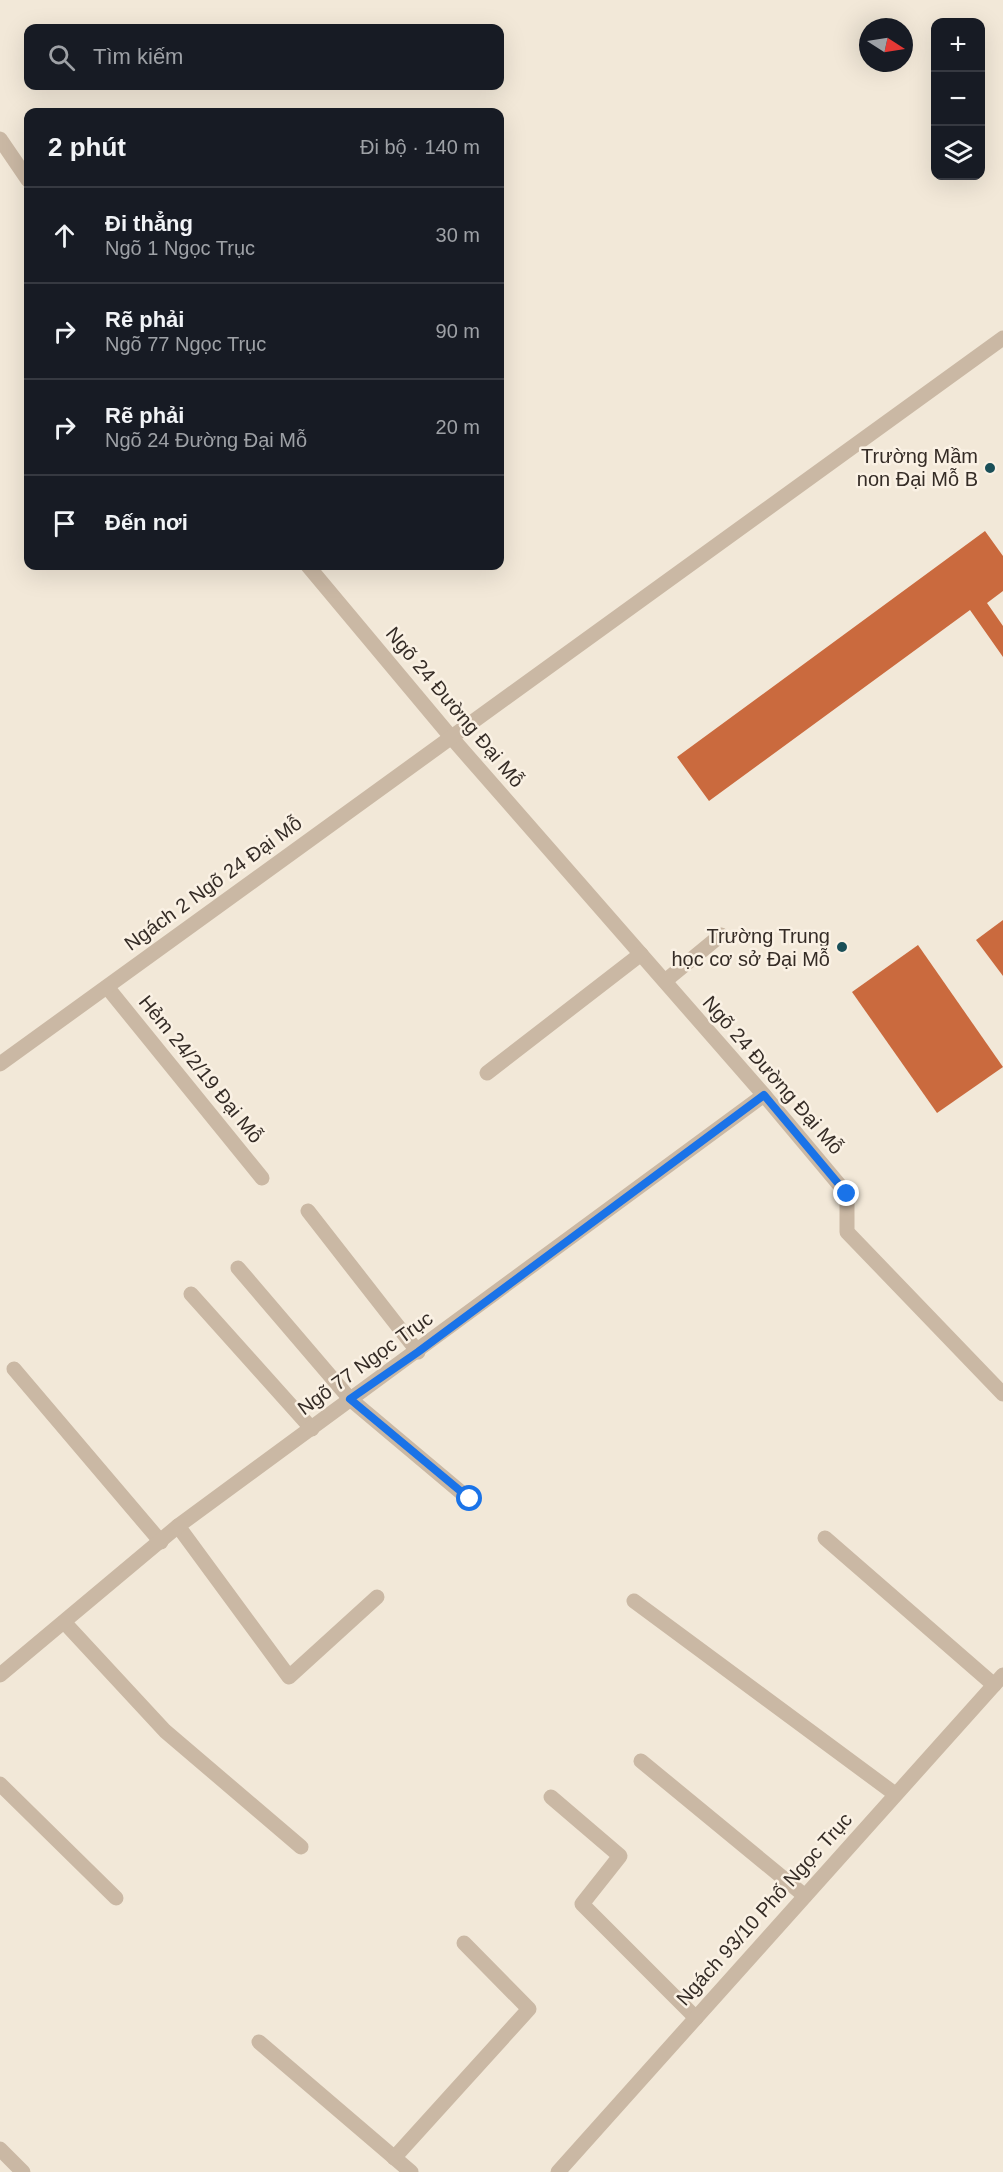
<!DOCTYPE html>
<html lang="vi">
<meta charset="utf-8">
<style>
:root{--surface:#171b24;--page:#242831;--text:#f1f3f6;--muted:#9ea1a6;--line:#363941}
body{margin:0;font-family:Helvetica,sans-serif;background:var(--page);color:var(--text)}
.controls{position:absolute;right:18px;top:18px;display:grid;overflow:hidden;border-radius:12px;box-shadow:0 6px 24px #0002}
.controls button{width:54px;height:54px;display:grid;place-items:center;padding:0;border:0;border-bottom:2px solid var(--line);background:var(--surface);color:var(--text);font:30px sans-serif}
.compass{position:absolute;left:859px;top:18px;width:54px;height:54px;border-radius:50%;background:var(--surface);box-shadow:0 6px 24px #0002;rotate:102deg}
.stop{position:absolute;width:18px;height:18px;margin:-14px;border:4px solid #1a73e8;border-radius:50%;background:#fff}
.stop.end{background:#1a73e8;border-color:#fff;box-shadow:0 2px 6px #0008}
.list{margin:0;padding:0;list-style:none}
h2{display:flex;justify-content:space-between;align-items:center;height:78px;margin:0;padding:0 24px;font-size:26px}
h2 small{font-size:20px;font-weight:400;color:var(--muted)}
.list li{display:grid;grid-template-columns:39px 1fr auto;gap:18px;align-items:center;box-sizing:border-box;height:96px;padding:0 24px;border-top:2px solid var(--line)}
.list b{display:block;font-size:22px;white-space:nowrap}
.list p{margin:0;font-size:20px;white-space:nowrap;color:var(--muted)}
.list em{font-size:20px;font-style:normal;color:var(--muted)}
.icon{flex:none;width:33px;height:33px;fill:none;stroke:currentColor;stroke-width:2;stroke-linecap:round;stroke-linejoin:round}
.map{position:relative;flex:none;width:1003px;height:2172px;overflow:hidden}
.search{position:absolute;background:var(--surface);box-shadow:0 6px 24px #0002;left:24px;top:24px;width:480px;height:66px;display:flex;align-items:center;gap:15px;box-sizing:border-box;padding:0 21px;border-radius:12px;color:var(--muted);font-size:22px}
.panel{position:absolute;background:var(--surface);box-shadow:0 6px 24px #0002;left:24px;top:108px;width:480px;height:462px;border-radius:12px}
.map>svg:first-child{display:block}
</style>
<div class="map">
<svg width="1003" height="2172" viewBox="0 0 1003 2172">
<rect width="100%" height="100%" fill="#f2e8d8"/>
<g fill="#ca6a3e">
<polygon points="985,531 1003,556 1003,591 987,603 1003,626 1003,657 970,610 709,801 677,757"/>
<polygon points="1003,920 1003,976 976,940"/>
<polygon points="918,945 1003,1067 937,1113 852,992"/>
</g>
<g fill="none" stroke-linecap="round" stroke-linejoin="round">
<g stroke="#cab8a4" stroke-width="15">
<polyline points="0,139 28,180"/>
<polyline points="308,566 451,737 764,1095 847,1194 847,1232 1003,1394"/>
<polyline points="665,981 721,935"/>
<polyline points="107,987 262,1178"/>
<polyline points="0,1064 1003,338"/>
<polyline points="487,1073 641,954"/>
<polyline points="308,1211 418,1352"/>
<polyline points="238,1268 350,1399 469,1499"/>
<polyline points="191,1294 312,1429"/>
<polyline points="14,1369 161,1542"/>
<polyline points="178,1526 289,1677 377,1597"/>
<polyline points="825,1538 994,1685"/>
<polyline points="634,1601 895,1794"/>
<polyline points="64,1622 165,1731 301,1847"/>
<polyline points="0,1675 178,1526 764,1095"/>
<polyline points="641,1761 805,1896"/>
<polyline points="0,1784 116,1898"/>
<polyline points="551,1797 620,1856 582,1904 696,2018"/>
<polyline points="259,2042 411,2172"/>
<polyline points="0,2149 23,2172"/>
<polyline points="394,2158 529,2009 464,1943"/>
<polyline points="558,2172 1003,1675"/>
</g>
</g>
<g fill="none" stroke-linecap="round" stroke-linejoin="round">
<polyline stroke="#1a73e8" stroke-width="8" points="470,1499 350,1399 418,1352 764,1095 847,1194"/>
</g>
<g fill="#1a4f58" stroke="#faf1e4" stroke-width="2">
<circle cx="990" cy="468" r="6"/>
<circle cx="842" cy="947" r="6"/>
</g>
<g text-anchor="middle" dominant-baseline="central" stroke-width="5" stroke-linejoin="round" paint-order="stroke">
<g font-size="20" fill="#352c26" stroke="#faf1e4" text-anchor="end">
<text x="978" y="456">Trường Mầm<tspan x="978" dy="23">non Đại Mỗ B</tspan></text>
<text x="830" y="936">Trường Trung<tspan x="830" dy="23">học cơ sở Đại Mỗ</tspan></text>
</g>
<g font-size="20" fill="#352c26" stroke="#faf1e4">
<text transform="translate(455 707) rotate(50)">Ngõ 24 Đường Đại Mỗ</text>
<text transform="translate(213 883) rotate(-36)">Ngách 2 Ngõ 24 Đại Mỗ</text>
<text transform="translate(201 1069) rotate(51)">Hẻm 24/2/19 Đại Mỗ</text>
<text transform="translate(773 1075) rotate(49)">Ngõ 24 Đường Đại Mỗ</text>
<text transform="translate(365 1363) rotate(-36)">Ngõ 77 Ngọc Trục</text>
<text transform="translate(764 1909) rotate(-48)">Ngách 93/10 Phố Ngọc Trục</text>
</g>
</g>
</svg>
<div class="controls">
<button>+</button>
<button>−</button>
<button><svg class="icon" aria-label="layers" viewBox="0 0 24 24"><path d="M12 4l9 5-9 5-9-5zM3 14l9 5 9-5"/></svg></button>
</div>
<svg class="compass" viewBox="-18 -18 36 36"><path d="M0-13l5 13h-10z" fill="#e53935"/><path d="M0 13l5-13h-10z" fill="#9ea1a6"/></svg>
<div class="stop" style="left:470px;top:1499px"></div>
<div class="stop end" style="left:847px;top:1194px"></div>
<div class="search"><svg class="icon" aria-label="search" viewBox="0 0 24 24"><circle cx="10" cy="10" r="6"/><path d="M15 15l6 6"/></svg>Tìm kiếm</div>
<section class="panel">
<h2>2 phút<small>Đi bộ · 140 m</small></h2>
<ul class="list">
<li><svg class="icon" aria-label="ahead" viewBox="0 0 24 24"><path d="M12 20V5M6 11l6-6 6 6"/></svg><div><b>Đi thẳng</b><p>Ngõ 1 Ngọc Trục</p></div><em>30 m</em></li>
<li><svg class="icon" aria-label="right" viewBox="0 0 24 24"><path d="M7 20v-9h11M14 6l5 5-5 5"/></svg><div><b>Rẽ phải</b><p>Ngõ 77 Ngọc Trục</p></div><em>90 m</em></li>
<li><svg class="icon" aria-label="right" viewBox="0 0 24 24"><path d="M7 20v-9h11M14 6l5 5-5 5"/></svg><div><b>Rẽ phải</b><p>Ngõ 24 Đường Đại Mỗ</p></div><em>20 m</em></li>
<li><svg class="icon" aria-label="arrive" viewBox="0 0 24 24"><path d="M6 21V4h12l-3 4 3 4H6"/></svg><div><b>Đến nơi</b></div></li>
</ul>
</section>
</div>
